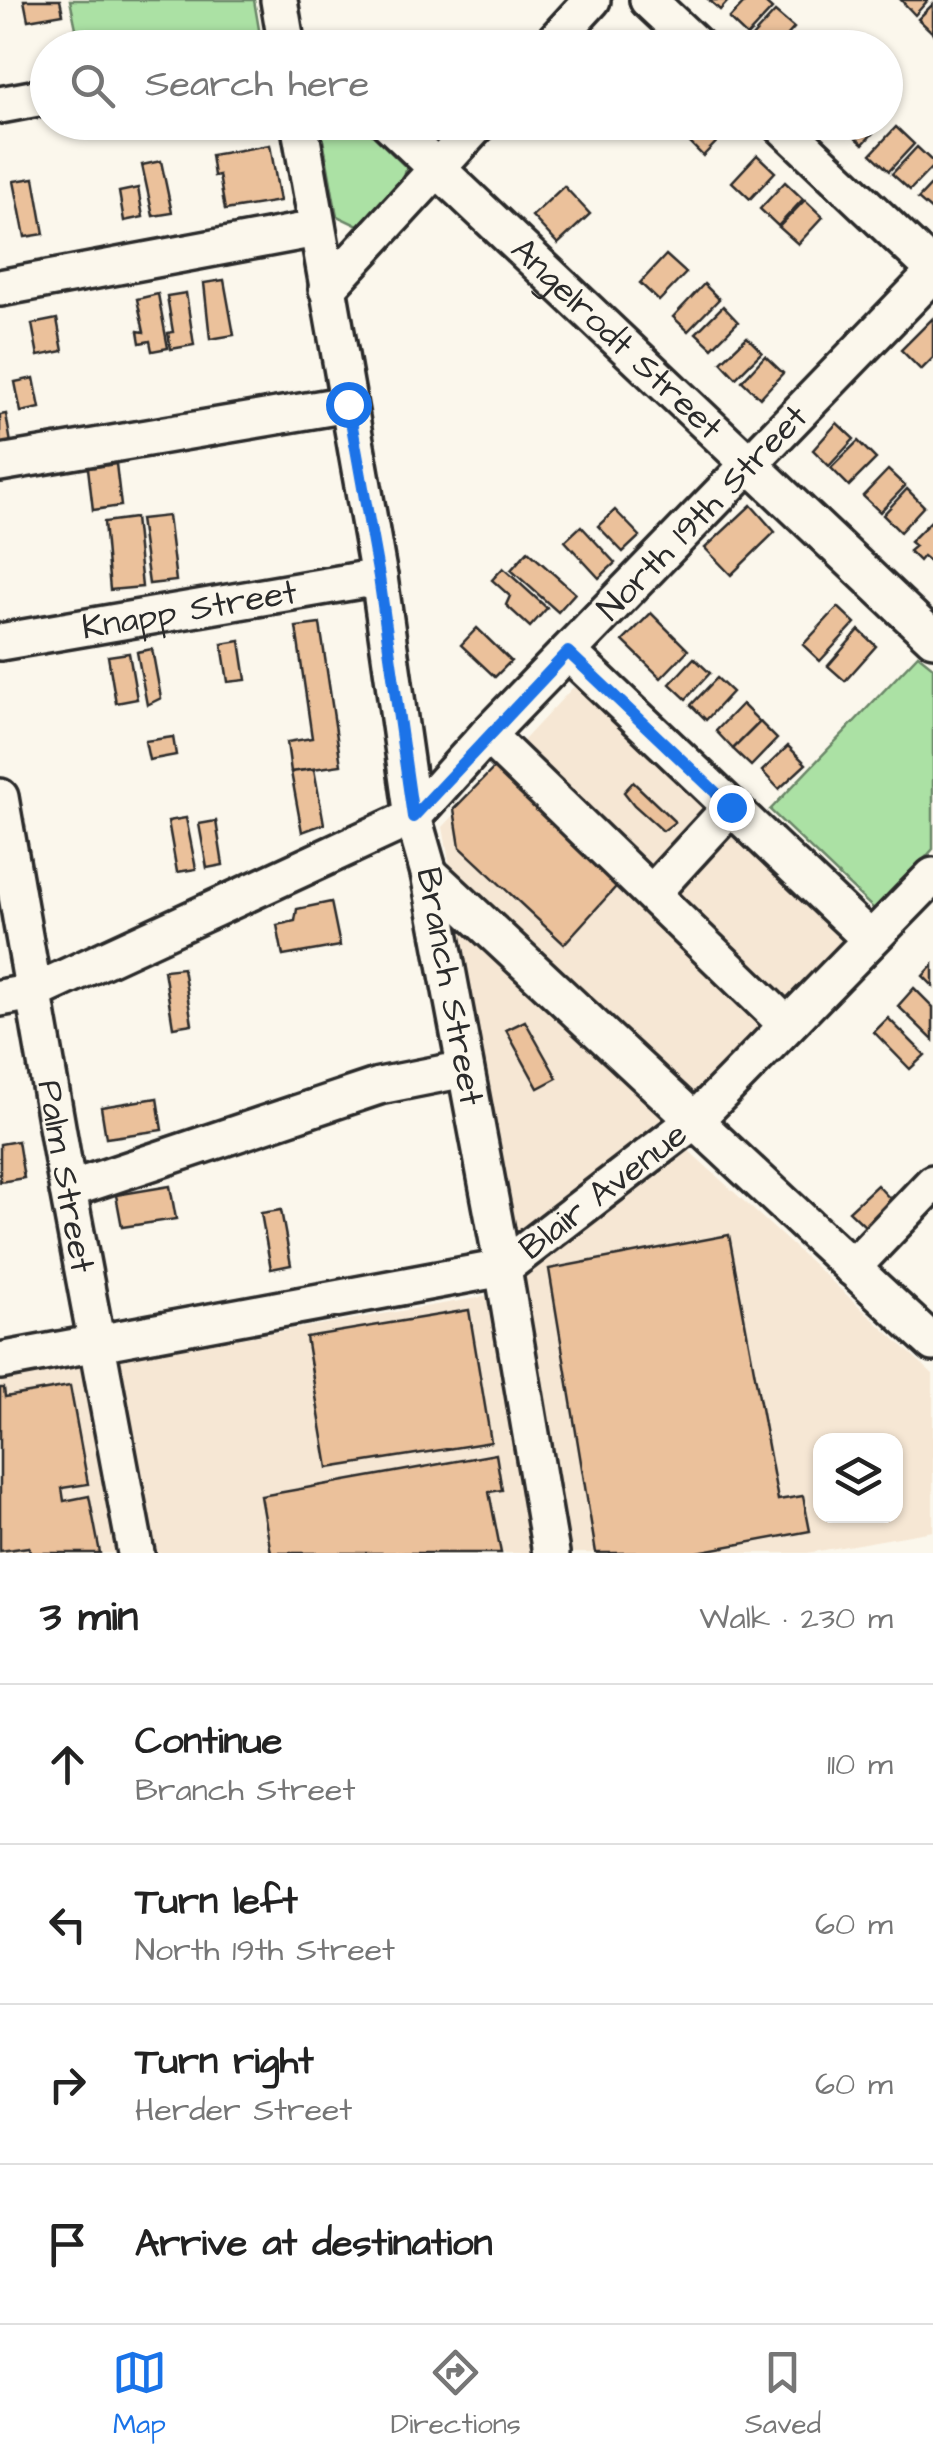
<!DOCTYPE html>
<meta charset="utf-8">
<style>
:root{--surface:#fff;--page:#f2f2f2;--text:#222;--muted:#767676;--line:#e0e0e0;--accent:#1a73e8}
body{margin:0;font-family:"Architects Daughter",sans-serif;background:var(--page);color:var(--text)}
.controls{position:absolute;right:30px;bottom:30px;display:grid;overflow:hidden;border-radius:20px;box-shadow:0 2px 8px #0004}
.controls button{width:90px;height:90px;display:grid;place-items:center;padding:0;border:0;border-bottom:2px solid var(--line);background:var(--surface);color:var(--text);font:50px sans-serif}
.stop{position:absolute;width:30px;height:30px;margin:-22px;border:8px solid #1a73e8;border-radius:50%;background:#fff}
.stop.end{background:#1a73e8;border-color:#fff;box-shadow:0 2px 10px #0008}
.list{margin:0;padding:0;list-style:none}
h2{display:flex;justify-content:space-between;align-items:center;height:130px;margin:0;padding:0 40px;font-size:42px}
h2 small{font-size:32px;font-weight:400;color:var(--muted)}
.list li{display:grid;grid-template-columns:65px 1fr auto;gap:30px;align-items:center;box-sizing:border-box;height:160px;padding:0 40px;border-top:2px solid var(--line)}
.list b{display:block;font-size:38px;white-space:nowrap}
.list p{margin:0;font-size:32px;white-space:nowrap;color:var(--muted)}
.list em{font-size:32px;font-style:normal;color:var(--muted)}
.icon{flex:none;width:55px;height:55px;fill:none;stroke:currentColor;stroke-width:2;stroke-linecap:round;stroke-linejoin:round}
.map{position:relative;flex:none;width:933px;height:1553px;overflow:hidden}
.search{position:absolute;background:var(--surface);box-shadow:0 2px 8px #0004;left:30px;right:30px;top:30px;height:110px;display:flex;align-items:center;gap:25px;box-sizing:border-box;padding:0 35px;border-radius:55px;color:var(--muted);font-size:38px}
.sheet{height:770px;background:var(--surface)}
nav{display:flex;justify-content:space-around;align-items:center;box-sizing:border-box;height:140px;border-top:2px solid var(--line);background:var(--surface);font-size:28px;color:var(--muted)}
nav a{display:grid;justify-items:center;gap:5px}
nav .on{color:var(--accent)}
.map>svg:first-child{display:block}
</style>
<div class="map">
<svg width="933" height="1553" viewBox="0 0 933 1553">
<rect width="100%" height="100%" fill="#fbf7ec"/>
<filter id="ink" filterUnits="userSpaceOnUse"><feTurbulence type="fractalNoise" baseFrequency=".01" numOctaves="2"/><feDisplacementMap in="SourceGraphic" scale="20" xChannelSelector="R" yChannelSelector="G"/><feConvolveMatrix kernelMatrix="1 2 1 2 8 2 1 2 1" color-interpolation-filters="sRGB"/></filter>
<g filter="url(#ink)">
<path fill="#f6e7d4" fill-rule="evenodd" d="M577 683 859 950 674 1137 933 1374V1531L807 1553H0V1379L507 1293 503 1268 512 1219 443 827ZM820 1440H896V1516H820Z"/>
<g fill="#abe1a4" stroke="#6b8668" stroke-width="2.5">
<polygon points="70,0 254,0 262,47 80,47"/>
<polygon points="320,123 360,123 407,168 400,184 358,226 337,216"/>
<polygon points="918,655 933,667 933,849 877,912 770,810"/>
</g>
<g fill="#ebc19b" stroke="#2b2b2b" stroke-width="2.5">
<polygon points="24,0 60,0 63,14 28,20"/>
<polygon points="709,0 729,0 720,10"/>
<polygon points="747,0 762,0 772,9 747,36 729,19"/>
<polygon points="901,0 928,0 915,15"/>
<polygon points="933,4 933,33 918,19"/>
<polygon points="775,12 794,28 776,48 760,48 751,38"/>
<polygon points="668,122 696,122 683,137"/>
<polygon points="700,122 722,122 729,129 703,156 685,138"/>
<polygon points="850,122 883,122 863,144 845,128"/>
<polygon points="896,127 914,144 889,171 871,154"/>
<polygon points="270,145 280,201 225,210 219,175 214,176 211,155"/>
<polygon points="917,147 933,162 933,166 910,190 892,174"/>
<polygon points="757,155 775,172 750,199 732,182"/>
<polygon points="161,161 172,213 153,216 142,165"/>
<polygon points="34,178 44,234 25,237 14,181"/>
<polygon points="785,182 803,199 778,226 760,209"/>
<polygon points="933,183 933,212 918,199"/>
<polygon points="564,186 590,214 558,244 532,216"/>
<polygon points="138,188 143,217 124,221 119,192"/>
<polygon points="805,200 823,217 798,244 779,227"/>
<polygon points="666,255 686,273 659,301 640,283"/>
<polygon points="224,280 234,335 210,339 204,283"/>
<polygon points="704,284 719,299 688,331 673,317"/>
<polygon points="186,293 194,345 171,349 168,333 173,332 167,296"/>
<polygon points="158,294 168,348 152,351 150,341 140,343 138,331 144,332 137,299"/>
<polygon points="723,306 738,322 712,348 696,333"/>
<polygon points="933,318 933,358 921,370 901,350"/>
<polygon points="57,319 63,351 38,356 32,324"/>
<polygon points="747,337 762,352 736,378 721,362"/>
<polygon points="765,356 783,373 760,398 742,381"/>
<polygon points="34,378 40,408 21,412 15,382"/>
<polygon points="6,414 13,455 0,457 0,415"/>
<polygon points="837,423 854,439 829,466 813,450"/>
<polygon points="858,441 876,459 849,486 831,468"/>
<polygon points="116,464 121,506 93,510 88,468"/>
<polygon points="888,470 905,486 880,512 863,496"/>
<polygon points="907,489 924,506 900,532 883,515"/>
<polygon points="751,505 775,532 731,575 705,548"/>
<polygon points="615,510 640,536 623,552 598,526"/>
<polygon points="168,516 176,581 149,584 140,519"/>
<polygon points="135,518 142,587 110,590 104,522"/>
<polygon points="933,519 933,557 929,561 923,556 919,561 909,551 915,546 910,542"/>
<polygon points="581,526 615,563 599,578 565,541"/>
<polygon points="528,551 575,593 558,612 511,570"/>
<polygon points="503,568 547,608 530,627 506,605 510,596 492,580"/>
<polygon points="838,607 855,623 820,661 803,645"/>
<polygon points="651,613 688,650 661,678 623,641"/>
<polygon points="320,624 341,765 291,772 287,742 312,738 296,627"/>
<polygon points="477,628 511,661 495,677 461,645"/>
<polygon points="859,630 876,646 845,681 828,666"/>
<polygon points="240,641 246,680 228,682 222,644"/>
<polygon points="152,649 161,698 147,705 137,652"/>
<polygon points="129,653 137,699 116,703 108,656"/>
<polygon points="694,658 710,673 686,699 670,684"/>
<polygon points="717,678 732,692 706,720 691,705"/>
<polygon points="742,704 760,722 733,749 716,731"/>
<polygon points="760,722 777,739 751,766 733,749"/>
<polygon points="173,737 176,755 149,760 145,741"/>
<polygon points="788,746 806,764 779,789 762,771"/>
<polygon points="503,759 624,878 564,944 460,847 454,809"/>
<polygon points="314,769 324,824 302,832 291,772"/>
<polygon points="633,782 675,822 663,831 634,805 624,792"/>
<polygon points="186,818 196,869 177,872 168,821"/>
<polygon points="216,821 223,865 207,868 199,824"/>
<polygon points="331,902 340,946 283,956 277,925 295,921 297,909"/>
<polygon points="933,965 933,986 923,976"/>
<polygon points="183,968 192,1024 173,1027 164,970"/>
<polygon points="914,988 933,1007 933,1040 898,1006"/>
<polygon points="888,1018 925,1055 910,1069 874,1032"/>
<polygon points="525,1021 557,1078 538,1088 506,1030"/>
<polygon points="157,1098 162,1130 106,1138 101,1107"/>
<polygon points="18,1141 24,1178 0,1182 0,1144"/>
<polygon points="877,1185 894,1203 868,1229 849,1211"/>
<polygon points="170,1186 176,1219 122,1227 116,1195"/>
<polygon points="281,1210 291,1265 271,1269 261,1213"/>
<polygon points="729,1235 778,1500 803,1496 810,1531 692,1553 596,1553 549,1269"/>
<polygon points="469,1310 491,1442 328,1468 306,1337"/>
<polygon points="70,1386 88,1484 62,1488 64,1501 89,1496 100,1553 30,1553 29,1547 0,1551 0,1388 4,1388 5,1397"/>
<polygon points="496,1454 502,1490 489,1492 501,1553 271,1553 261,1496"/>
</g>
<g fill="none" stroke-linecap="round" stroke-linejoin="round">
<g stroke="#2b2b2b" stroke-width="42">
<g id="minor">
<polyline points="279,0 287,48"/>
<polyline points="648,0 699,48"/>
<polyline points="548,48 592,0"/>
<polyline points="0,105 48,96"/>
<path id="s1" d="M299 122 379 577 413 817 429 873 503 1268 551 1553"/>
<path id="s2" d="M388 122 933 638"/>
<polyline points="778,122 933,269"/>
<polyline points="0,288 316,229"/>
<polyline points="327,289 480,122"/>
<polyline points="0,463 348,404"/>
<path id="s3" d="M0 642 379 577"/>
<polyline points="568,652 870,939"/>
<polyline points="487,735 787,1025"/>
<path id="s4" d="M0 797 68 1190 136 1553"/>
<polyline points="429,873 933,1343"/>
<polyline points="652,893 731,807"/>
<path id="s5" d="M0 998 34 992 413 817 487 735 933 274"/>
<polyline points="68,1190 379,1086 465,1069"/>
<polyline points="852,1268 933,1183"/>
<path id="s6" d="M0 1361 503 1268 695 1120 933 876"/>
</g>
</g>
<use href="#minor" stroke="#fbf7ec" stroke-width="35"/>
</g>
</g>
<g fill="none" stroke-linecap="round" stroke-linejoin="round" filter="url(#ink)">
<polyline stroke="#1a73e8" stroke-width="12" points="348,404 379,577 413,817 568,652 731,807"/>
</g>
<g text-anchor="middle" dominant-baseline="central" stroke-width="8" stroke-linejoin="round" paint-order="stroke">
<g font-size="35" fill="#2b2b2b" stroke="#fbf7ec">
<text stroke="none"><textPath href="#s2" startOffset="315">Angelrodt Street</textPath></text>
<text stroke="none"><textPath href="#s5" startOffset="872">North 19th Street</textPath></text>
<text stroke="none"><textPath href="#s3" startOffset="192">Knapp Street</textPath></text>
<text stroke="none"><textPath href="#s1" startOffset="878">Branch Street</textPath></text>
<text stroke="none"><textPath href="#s4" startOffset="385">Palm Street</textPath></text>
<text stroke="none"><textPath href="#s6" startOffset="638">Blair Avenue</textPath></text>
</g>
</g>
</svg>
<div class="controls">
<button><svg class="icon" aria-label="layers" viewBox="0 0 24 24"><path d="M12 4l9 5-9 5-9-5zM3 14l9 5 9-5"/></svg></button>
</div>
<div class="stop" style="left:348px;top:404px"></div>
<div class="stop end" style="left:731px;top:807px"></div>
<div class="search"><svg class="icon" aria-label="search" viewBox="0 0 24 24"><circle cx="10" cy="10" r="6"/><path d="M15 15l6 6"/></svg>Search here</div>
</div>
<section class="sheet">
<h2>3 min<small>Walk · 230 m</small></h2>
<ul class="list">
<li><svg class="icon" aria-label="ahead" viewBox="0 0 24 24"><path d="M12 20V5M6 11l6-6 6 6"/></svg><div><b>Continue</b><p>Branch Street</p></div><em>110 m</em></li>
<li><svg class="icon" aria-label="left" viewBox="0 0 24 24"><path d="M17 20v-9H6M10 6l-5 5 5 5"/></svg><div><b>Turn left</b><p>North 19th Street</p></div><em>60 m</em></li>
<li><svg class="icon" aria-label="right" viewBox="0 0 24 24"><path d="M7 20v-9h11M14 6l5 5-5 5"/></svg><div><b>Turn right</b><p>Herder Street</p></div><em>60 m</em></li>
<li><svg class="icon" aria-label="arrive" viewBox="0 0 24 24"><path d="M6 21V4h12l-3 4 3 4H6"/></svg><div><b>Arrive at destination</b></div></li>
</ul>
</section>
<nav>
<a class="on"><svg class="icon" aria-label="map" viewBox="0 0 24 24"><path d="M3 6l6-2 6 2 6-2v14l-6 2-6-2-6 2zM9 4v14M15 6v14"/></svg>Map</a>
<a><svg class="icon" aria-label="directions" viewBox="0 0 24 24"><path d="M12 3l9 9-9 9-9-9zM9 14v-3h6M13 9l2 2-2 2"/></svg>Directions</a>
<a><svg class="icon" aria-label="saved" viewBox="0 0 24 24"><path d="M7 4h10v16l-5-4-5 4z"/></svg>Saved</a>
</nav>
